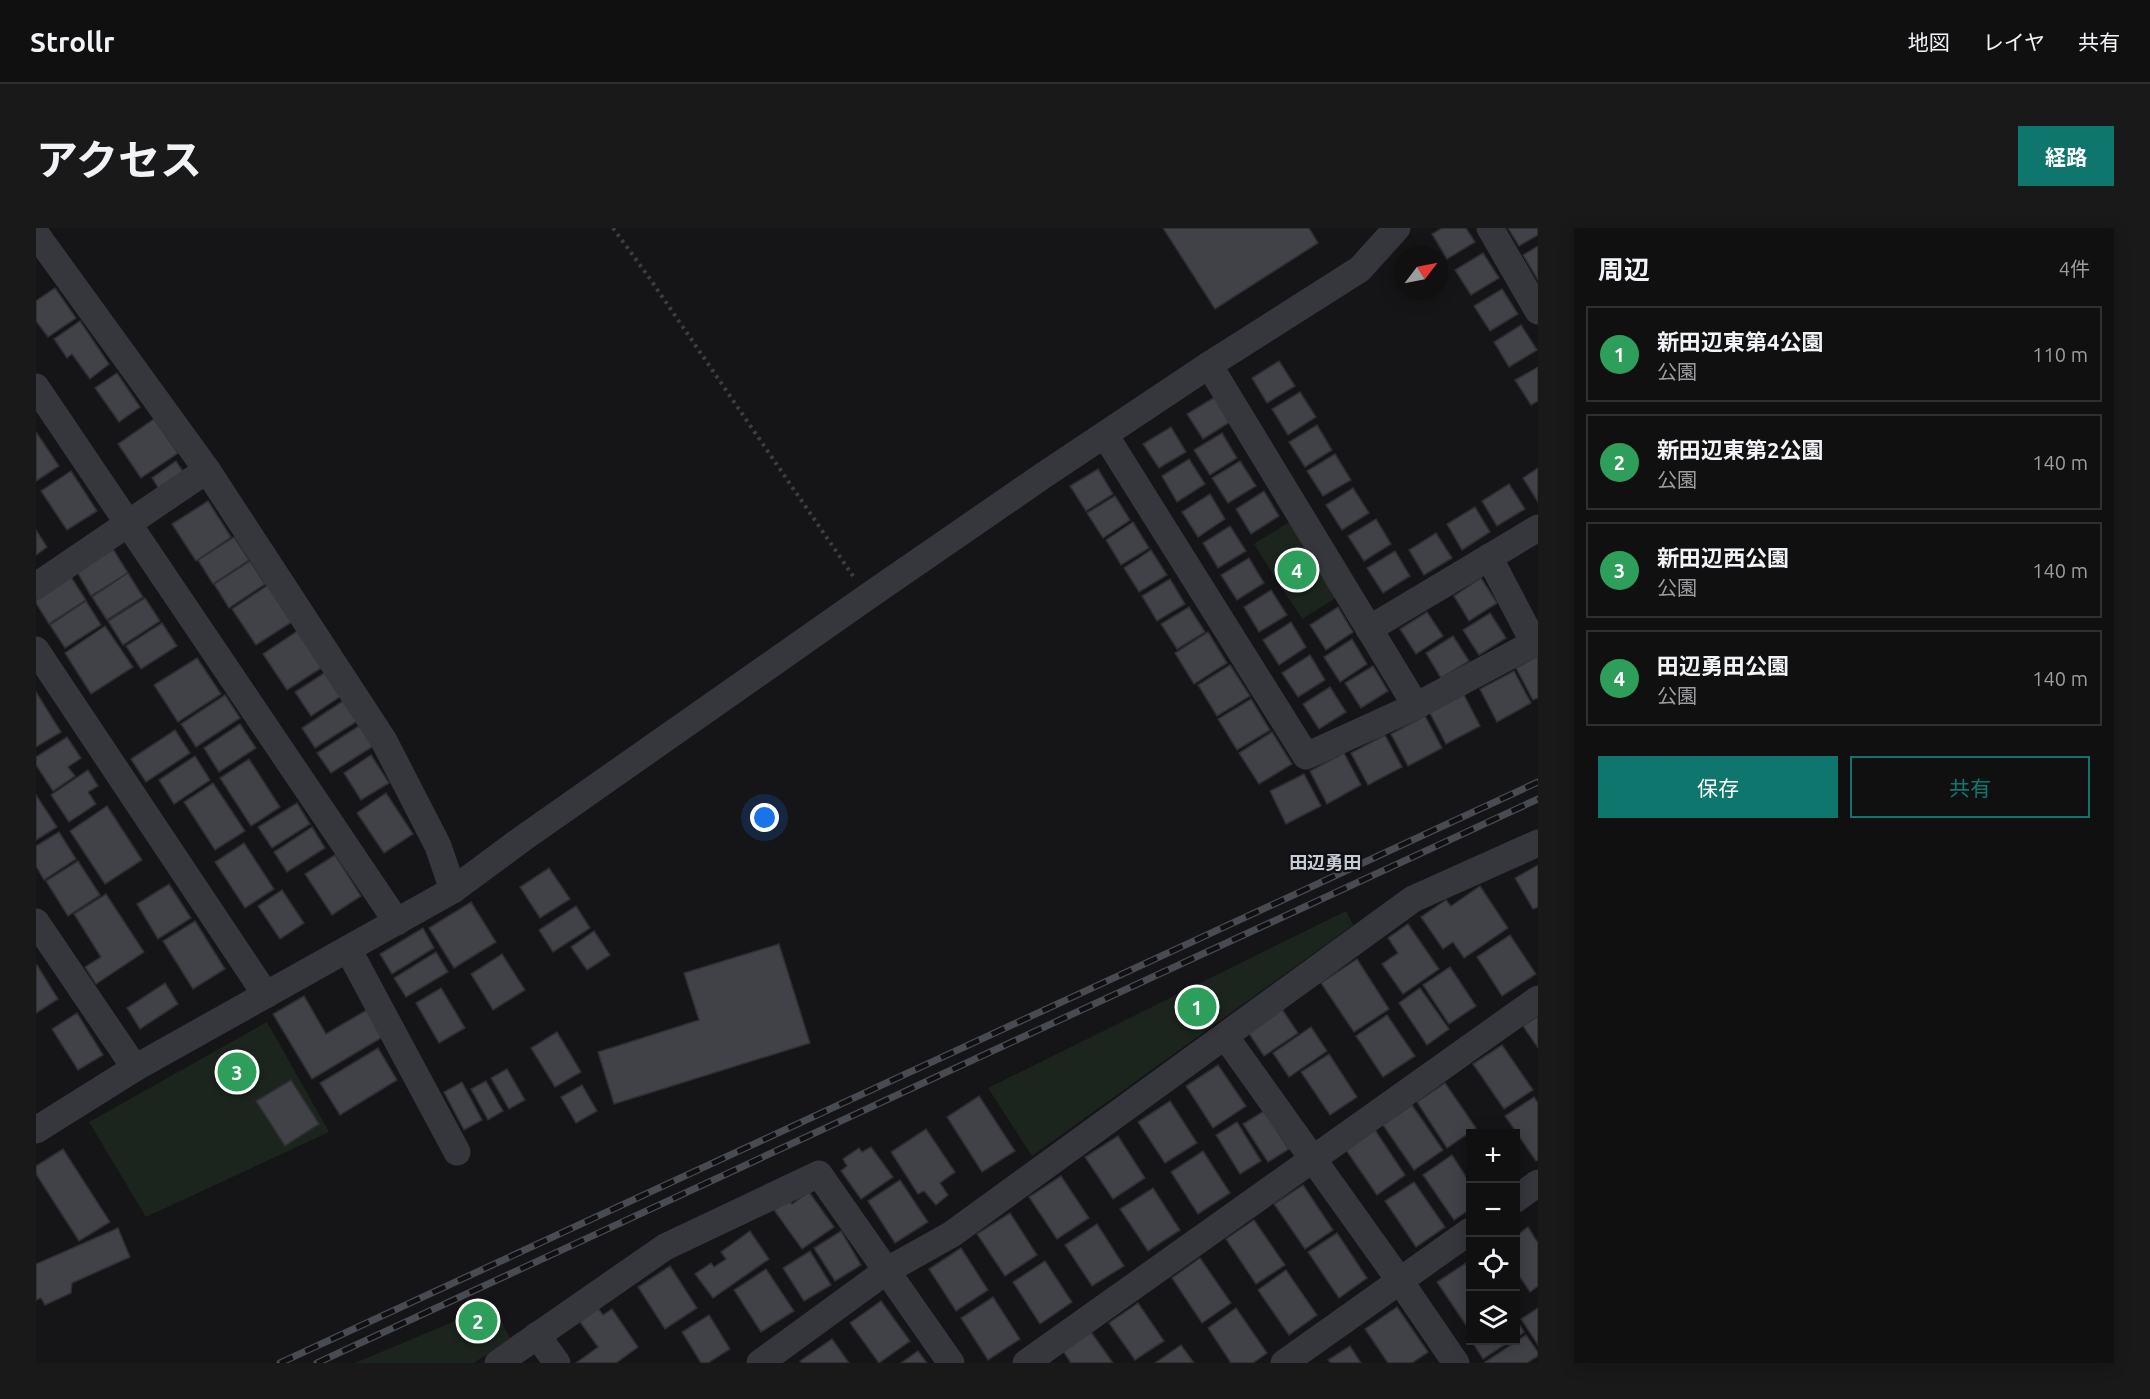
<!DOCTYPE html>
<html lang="ja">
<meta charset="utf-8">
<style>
:root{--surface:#101011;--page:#19191a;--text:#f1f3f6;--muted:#9c9d9f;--line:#303031;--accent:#0f766e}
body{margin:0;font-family:Ubuntu,"Noto Sans JP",sans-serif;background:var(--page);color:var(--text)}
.controls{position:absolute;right:18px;bottom:18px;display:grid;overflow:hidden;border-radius:0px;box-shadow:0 3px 15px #0003}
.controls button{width:54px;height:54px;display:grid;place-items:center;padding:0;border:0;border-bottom:2px solid var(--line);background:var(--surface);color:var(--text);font:30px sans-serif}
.compass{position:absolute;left:1358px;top:18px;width:54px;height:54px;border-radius:50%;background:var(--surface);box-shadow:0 3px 15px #0003;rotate:58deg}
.you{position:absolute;left:729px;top:590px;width:21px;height:21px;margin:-15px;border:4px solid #fff;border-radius:50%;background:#1a73e8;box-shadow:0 0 0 9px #1a73e833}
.badge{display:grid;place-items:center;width:39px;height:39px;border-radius:50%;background:var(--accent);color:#fff;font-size:20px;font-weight:700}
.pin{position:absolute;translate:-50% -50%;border:3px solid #fff;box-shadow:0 2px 6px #0006}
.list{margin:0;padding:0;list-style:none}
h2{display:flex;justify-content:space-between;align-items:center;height:78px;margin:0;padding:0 24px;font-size:26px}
h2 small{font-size:20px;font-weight:400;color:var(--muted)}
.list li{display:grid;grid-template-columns:39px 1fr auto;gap:18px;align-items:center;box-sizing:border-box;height:96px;margin:0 12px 12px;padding:0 12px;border:2px solid var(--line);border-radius:0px}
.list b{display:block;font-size:22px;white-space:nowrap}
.list p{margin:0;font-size:20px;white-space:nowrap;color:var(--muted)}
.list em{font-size:20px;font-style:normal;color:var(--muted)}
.actions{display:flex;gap:12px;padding:18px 24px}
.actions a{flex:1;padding:14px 0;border:2px solid var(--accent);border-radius:0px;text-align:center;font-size:21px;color:var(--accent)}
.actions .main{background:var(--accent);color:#fff}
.icon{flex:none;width:33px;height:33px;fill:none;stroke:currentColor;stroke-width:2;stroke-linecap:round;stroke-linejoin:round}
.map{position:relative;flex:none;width:1502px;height:1135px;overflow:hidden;border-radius:0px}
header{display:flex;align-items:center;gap:36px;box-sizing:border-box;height:84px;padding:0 30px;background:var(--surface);border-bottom:2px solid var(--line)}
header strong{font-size:28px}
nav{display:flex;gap:33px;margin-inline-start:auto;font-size:21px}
.intro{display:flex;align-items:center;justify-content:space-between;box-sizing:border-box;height:144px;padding:0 36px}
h1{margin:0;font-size:42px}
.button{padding:15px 27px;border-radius:0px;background:var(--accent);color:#fff;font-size:21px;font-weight:700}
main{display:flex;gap:36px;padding:0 36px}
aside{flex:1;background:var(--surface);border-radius:0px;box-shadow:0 3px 15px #0003}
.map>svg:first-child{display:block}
</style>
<header>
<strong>Strollr</strong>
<nav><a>地図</a><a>レイヤ</a><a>共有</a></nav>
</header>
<div class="intro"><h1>アクセス</h1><a class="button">経路</a></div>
<main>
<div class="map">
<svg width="1502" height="1135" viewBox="0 0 1502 1135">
<rect width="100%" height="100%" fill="#151517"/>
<g fill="#1c251d">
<polygon points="1255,293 1303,368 1266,391 1218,316"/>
<polygon points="1310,683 1317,697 996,928 952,860"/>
<polygon points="231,794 293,904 110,989 53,894"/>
<polygon points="457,1077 474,1110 438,1135 319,1135"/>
</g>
<g fill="#414247" stroke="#2f2f33" stroke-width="1.5">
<polygon points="1127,0 1273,0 1282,15 1179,81"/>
<polygon points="1406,0 1430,0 1439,14 1411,31 1396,6"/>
<polygon points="1472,0 1502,0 1502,7 1483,18"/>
<polygon points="1502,18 1502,52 1487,27"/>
<polygon points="1447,25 1463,50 1435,67 1419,42"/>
<polygon points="19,60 40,90 12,109 0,93 0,73"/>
<polygon points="1466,61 1482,86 1454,103 1438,78"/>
<polygon points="44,93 73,136 54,151 36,126 31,130 18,111"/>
<polygon points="1485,97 1501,122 1473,139 1458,114"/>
<polygon points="1243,133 1259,158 1231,175 1216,150"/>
<polygon points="1502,139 1502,173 1495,177 1479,152"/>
<polygon points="81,145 104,179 83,194 59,160"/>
<polygon points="1264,164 1280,189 1252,207 1236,181"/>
<polygon points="1179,169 1194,194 1167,211 1151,186"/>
<polygon points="118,191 142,225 105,250 82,216"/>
<polygon points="1281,197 1296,222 1269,239 1253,214"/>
<polygon points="1135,199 1150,224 1123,240 1107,216"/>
<polygon points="0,204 23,238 0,253"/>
<polygon points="1186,205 1201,230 1174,247 1158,222"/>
<polygon points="1299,226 1315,252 1287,268 1271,243"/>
<polygon points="1153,231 1169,256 1141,274 1126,248"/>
<polygon points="140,233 151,250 127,267 116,250"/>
<polygon points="1204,233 1220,258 1192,275 1176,250"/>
<polygon points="1502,240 1502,274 1487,250"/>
<polygon points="1062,241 1077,266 1050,283 1034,258"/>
<polygon points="35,243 61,283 31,302 5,263"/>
<polygon points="1473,256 1489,281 1461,298 1446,273"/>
<polygon points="1317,260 1333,285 1306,302 1290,277"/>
<polygon points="1228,263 1243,288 1215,306 1200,281"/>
<polygon points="1174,266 1189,291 1162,309 1146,284"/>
<polygon points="1079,268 1094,292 1067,310 1051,285"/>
<polygon points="172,273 195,309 160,333 136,296"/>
<polygon points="1439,279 1454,304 1426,322 1411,296"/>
<polygon points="1340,291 1355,316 1328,333 1312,308"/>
<polygon points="1097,294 1113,320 1085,337 1070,312"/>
<polygon points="1194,298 1210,323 1182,340 1167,315"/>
<polygon points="0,302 11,319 0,327"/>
<polygon points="1400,305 1416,330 1388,347 1373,322"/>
<polygon points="198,309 213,332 177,356 162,332"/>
<polygon points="77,321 92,345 55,368 41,344"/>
<polygon points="1115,322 1131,347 1103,364 1088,340"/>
<polygon points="1359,323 1374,348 1347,365 1331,340"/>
<polygon points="1213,330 1228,355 1201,372 1185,347"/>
<polygon points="214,333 229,356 193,380 178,356"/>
<polygon points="92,345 107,369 71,392 56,369"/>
<polygon points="35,349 50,372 13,396 0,375 0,372"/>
<polygon points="1445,350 1461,375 1433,393 1418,368"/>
<polygon points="1134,351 1149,376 1121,393 1106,368"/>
<polygon points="238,353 262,390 220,417 196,381"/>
<polygon points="1235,362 1251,387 1223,404 1208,379"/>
<polygon points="109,370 124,393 87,417 72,393"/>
<polygon points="50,373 65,397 29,420 14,397"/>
<polygon points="1153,379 1169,404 1141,421 1125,396"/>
<polygon points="1302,379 1317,404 1290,422 1274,397"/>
<polygon points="1391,384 1407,408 1380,426 1364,401"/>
<polygon points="1454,385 1470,410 1443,427 1427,402"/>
<polygon points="1255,394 1270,419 1243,437 1227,412"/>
<polygon points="126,395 141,418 105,441 90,418"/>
<polygon points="69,398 97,439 55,466 29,425"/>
<polygon points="269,398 293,435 251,462 227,426"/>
<polygon points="1172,404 1191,435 1158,456 1139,425"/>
<polygon points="1417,408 1433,433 1405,450 1390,425"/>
<polygon points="1316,411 1331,436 1304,454 1288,429"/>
<polygon points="1274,427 1289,452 1262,469 1246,445"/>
<polygon points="1502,428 1502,470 1497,472 1480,440"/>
<polygon points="161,430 185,466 142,494 118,457"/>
<polygon points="1194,437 1214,468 1181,488 1162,457"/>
<polygon points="1337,438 1352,463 1325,480 1309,455"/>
<polygon points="296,440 311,464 275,488 259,464"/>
<polygon points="1478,443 1495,475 1461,494 1444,461"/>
<polygon points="1294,459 1310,484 1283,501 1267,476"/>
<polygon points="0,464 25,504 0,519"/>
<polygon points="1427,465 1444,498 1410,516 1393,483"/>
<polygon points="189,467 204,490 160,519 145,496"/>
<polygon points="313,469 326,490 279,520 266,500"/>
<polygon points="1215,471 1234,502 1201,522 1182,491"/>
<polygon points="1389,488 1406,520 1372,538 1355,506"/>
<polygon points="329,494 342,515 295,545 281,525"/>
<polygon points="204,496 220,520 183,544 168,520"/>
<polygon points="139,502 154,525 110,554 95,531"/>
<polygon points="1236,504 1256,536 1223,556 1203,525"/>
<polygon points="1349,507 1366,539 1332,557 1315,525"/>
<polygon points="31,509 45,530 32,539 39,548 17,563 0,537 0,529"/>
<polygon points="1308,525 1325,557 1291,576 1274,543"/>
<polygon points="335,527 353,555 325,572 308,545"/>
<polygon points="159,528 174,552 138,576 123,552"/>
<polygon points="213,531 244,579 215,598 184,550"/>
<polygon points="52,542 62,558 52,564 60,576 33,594 15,567"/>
<polygon points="1268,546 1285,578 1250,596 1234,563"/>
<polygon points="177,555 209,603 179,622 148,574"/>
<polygon points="350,565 377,606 348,625 321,585"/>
<polygon points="0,567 21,599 0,612"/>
<polygon points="261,575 274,596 236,620 222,599"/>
<polygon points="71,578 106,632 69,656 34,603"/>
<polygon points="276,599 289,620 251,644 238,624"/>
<polygon points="23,604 40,631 8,652 0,638 0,618"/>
<polygon points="208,615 238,661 209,680 179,634"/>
<polygon points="299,627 325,668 296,687 269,646"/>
<polygon points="42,633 64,667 32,688 10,653"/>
<polygon points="1502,637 1502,679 1497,681 1479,650"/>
<polygon points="513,640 534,671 504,690 484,659"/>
<polygon points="133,656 155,690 122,711 101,676"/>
<polygon points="1444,658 1472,700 1428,730 1417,714 1407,721 1385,689 1410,672 1415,678"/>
<polygon points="246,662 268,695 244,711 222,678"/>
<polygon points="70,666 108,724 60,756 49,739 65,729 38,686"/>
<polygon points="435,674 460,714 418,740 393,700"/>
<polygon points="540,678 554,700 517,724 503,702"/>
<polygon points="159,693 189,741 157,761 127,713"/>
<polygon points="1372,696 1403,741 1367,766 1346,736 1362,725 1352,710"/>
<polygon points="387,700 398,720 356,746 344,726"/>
<polygon points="558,703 574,727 551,742 535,719"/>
<polygon points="1474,707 1500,746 1466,768 1441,729"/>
<polygon points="743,716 774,815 578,876 562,824 663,792 648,745"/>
<polygon points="400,724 412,744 370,769 358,750"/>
<polygon points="466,726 489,762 457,782 435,746"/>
<polygon points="1321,731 1353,781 1318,804 1285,755"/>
<polygon points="1,737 22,771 0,785 0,738"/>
<polygon points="1414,739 1440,778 1413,796 1387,757"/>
<polygon points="129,755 142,776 104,801 91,780"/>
<polygon points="405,760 429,800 403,815 380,775"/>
<polygon points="1384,760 1413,801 1391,817 1363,775"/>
<polygon points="268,768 290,806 334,780 350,807 276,851 237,786"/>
<polygon points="1246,781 1262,805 1228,828 1212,804"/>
<polygon points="41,785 67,827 42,842 16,801"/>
<polygon points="1351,787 1379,828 1347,849 1320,808"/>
<polygon points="1502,788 1502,820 1487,798"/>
<polygon points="1275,799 1291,823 1253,849 1237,825"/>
<polygon points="521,804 545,844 519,859 495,820"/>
<polygon points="1466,817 1497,862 1468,881 1437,836"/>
<polygon points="342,820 361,852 304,887 284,855"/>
<polygon points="1293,826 1321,869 1294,887 1265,844"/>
<polygon points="1182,837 1210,878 1177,900 1150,858"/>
<polygon points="471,841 489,872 473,881 455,850"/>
<polygon points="255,852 283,896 249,918 220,873"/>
<polygon points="450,853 467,883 452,892 435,861"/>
<polygon points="426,854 446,892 428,902 408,864"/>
<polygon points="1409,855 1440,900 1411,920 1381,874"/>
<polygon points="546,857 561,883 540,895 525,869"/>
<polygon points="943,868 979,923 946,944 911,889"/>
<polygon points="1498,869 1502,875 1502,932 1500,933 1469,888"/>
<polygon points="1134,873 1161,915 1129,935 1102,894"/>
<polygon points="1376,877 1407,922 1378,942 1347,897"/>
<polygon points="1228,883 1253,921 1232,934 1207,896"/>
<polygon points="1201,894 1225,933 1204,946 1180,907"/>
<polygon points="890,901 919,944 904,955 912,967 900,977 888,963 882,966 855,924"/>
<polygon points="1339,902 1369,947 1341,967 1310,922"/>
<polygon points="1082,908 1109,950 1077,971 1049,929"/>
<polygon points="835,919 857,949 825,971 805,943 811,938 807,931 823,920 826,924"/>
<polygon points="27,921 74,994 43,1013 0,946 0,938"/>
<polygon points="1167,923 1194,965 1162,986 1135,944"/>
<polygon points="1416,927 1434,955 1434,981 1418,992 1387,947"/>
<polygon points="1025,948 1053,990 1021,1011 993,969"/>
<polygon points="864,952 892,994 859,1015 832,973"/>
<polygon points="1378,954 1409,999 1380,1019 1349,973"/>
<polygon points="1267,957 1297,1002 1269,1021 1238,976"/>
<polygon points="1117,960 1144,1002 1112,1023 1084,981"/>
<polygon points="773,964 798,999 766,1021 738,982 753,972 756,976"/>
<polygon points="974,985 1001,1027 969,1048 941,1006"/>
<polygon points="1218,992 1249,1037 1220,1056 1190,1011"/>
<polygon points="1061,996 1088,1038 1056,1058 1029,1017"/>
<polygon points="1492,999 1502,1015 1502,1058 1494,1064 1480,1043 1480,1008"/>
<polygon points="82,1000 94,1029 36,1055 35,1065 9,1077 5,1070 0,1072 0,1036"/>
<polygon points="714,1003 733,1031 677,1070 659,1046 675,1035 678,1039 690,1031 685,1024"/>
<polygon points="805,1003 825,1037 799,1053 778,1020"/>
<polygon points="1301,1005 1331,1050 1303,1070 1272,1024"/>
<polygon points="925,1020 952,1062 920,1083 893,1041"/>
<polygon points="774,1023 795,1057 768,1073 747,1040"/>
<polygon points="1164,1030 1195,1075 1166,1095 1136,1050"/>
<polygon points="1009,1033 1036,1074 1004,1096 977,1054"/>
<polygon points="1430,1035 1434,1042 1434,1098 1432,1100 1401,1054"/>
<polygon points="634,1038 661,1080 629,1101 602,1059"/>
<polygon points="730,1041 758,1083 725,1104 698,1062"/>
<polygon points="1250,1042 1281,1087 1253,1107 1222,1062"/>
<polygon points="957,1069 984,1111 952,1132 925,1090"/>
<polygon points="845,1073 874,1113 843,1135 814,1095"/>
<polygon points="1102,1075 1128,1113 1099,1132 1073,1095"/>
<polygon points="1361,1079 1392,1124 1376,1135 1352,1135 1329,1101"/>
<polygon points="562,1080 567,1087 576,1081 602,1119 580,1135 540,1135 562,1119 544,1094"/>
<polygon points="1200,1080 1231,1125 1217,1135 1195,1135 1172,1100"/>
<polygon points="1502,1080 1502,1117 1485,1091"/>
<polygon points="673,1087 694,1121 672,1135 665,1135 646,1104"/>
<polygon points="1480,1091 1488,1104 1480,1110"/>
<polygon points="1055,1104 1077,1135 1035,1135 1027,1123"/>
<polygon points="1490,1107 1502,1124 1502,1128 1491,1135 1450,1135 1449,1134"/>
<polygon points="796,1111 813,1135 766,1135 764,1133"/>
<polygon points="1435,1112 1476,1112 1447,1131"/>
<polygon points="1145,1117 1158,1135 1119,1135"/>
<polygon points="1314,1118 1325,1135 1295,1135 1292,1132"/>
<polygon points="882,1123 891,1135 865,1135"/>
</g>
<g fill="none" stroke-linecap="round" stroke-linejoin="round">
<polyline stroke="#3b3e43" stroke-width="4" stroke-dasharray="3 4.5" stroke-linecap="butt" points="577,0 612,48 817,348"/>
<g stroke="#35373c" stroke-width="27">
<polyline points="1454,0 1502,83"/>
<polyline points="0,6 171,242 348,513 402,618 417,662"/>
<polyline points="1173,137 1380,478"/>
<polyline points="0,159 361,694"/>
<polyline points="1069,207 1270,528 1380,478 1498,415 1453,329"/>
<polyline points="0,358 171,242"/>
<polyline points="1333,401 1502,300"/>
<polyline points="0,422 230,767"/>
<polyline points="0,694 99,840"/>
<polyline points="312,721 421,924"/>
<polyline points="1189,808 1364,1053 1420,1135"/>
<polyline points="0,902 99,840 417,662 486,611 831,369 1008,247 1173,137 1324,41 1361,0"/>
<polyline points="1480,971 1502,955"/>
<polyline points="501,1107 521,1135"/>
<polyline points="462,1135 629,1019 783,946 915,1135"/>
<polyline points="724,1135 850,1043 916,1006 1377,671 1502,615"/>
<polyline points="990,1135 1502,771"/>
<polyline points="1248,1135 1434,1003"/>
</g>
<g stroke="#484b51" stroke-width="7">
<g id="rail">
<polyline points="244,1135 1502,554"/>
<polyline points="281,1135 1502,571"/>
</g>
</g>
<use href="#rail" stroke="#101012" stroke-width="4.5" stroke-dasharray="14" stroke-linecap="butt"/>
</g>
<g text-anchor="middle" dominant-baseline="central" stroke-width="4.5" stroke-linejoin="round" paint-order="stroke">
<g font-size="18" font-weight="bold" fill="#c7cbd4" stroke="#101012">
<text x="1289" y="634">田辺勇田</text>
</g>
</g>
</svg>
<div class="controls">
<button>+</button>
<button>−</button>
<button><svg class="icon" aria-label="locate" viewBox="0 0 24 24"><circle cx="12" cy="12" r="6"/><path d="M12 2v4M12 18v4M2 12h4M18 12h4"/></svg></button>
<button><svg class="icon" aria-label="layers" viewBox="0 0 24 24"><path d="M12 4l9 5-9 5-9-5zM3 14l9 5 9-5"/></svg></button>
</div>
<svg class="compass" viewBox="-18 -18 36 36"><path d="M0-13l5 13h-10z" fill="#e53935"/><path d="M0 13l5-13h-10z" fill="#9c9d9f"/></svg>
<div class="you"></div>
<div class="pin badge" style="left:1161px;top:779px;background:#2e9e5b">1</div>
<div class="pin badge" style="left:442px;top:1093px;background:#2e9e5b">2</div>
<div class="pin badge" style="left:201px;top:844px;background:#2e9e5b">3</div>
<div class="pin badge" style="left:1261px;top:342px;background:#2e9e5b">4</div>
</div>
<aside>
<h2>周辺<small>4件</small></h2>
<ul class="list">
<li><span class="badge" style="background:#2e9e5b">1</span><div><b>新田辺東第4公園</b><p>公園</p></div><em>110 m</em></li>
<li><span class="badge" style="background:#2e9e5b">2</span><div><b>新田辺東第2公園</b><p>公園</p></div><em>140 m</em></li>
<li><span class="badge" style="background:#2e9e5b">3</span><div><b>新田辺西公園</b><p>公園</p></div><em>140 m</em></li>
<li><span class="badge" style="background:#2e9e5b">4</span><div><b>田辺勇田公園</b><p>公園</p></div><em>140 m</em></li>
</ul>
<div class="actions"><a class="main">保存</a><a>共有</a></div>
</aside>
</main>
